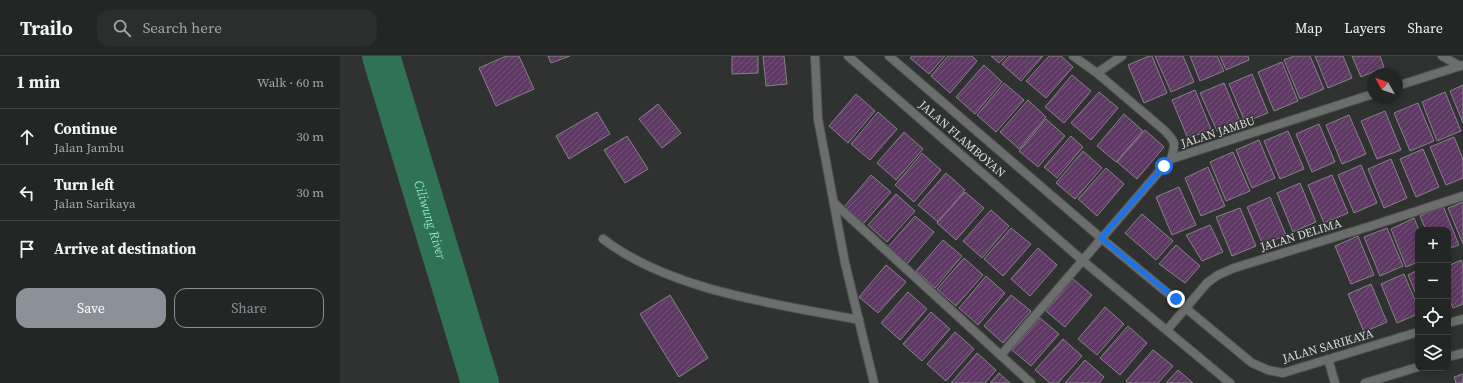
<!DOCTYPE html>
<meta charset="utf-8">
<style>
:root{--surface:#232625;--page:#2b2e2d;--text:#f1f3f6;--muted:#a3a5a7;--line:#404342;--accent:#8c9099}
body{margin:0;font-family:"Source Serif 4",serif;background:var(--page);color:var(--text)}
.controls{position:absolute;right:12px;bottom:12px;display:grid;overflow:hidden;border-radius:8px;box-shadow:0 2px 10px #0003}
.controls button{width:36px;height:36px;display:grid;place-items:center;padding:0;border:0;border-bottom:1px solid var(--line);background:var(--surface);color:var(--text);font:20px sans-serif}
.compass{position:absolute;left:1027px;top:12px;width:36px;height:36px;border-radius:50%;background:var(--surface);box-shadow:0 2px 10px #0003;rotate:310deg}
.stop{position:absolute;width:12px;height:12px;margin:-9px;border:3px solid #1a73e8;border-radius:50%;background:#fff}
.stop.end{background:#1a73e8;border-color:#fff;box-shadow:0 1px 4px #0008}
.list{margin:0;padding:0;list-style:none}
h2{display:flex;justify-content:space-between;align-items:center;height:52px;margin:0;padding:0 16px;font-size:17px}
h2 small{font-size:13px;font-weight:400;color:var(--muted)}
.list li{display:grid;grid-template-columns:26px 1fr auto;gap:12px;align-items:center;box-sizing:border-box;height:56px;padding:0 16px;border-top:1px solid var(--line)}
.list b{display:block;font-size:15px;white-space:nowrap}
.list p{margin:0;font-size:13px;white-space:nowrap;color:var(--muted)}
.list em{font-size:13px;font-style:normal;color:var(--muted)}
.actions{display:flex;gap:8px;padding:12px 16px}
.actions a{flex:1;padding:9px 0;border:1px solid var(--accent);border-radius:12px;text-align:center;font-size:14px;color:var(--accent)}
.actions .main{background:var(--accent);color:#fff}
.icon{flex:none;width:22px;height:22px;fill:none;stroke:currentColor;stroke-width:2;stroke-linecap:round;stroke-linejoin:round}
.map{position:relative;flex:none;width:1123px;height:327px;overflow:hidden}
header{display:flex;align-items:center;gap:24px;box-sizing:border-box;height:56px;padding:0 20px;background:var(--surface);border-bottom:1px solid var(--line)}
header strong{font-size:19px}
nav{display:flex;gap:22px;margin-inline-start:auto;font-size:14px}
.search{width:280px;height:36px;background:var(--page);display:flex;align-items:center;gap:10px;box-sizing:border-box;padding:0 14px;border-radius:12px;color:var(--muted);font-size:15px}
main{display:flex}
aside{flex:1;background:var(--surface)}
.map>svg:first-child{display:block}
</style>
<header>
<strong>Trailo</strong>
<div class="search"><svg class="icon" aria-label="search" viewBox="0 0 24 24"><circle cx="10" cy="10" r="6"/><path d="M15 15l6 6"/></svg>Search here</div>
<nav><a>Map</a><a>Layers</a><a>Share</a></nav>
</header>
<main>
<aside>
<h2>1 min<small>Walk · 60 m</small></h2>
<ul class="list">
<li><svg class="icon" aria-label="ahead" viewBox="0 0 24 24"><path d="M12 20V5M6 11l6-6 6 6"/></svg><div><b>Continue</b><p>Jalan Jambu</p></div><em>30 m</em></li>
<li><svg class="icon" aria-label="left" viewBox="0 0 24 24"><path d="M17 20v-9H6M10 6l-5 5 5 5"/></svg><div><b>Turn left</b><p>Jalan Sarikaya</p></div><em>30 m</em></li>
<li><svg class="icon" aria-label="arrive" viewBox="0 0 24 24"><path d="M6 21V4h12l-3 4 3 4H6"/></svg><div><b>Arrive at destination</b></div></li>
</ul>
<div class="actions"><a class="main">Save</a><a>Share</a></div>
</aside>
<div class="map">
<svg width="1123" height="327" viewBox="0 0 1123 327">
<defs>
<pattern id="building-hatch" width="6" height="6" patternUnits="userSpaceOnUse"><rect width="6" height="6" fill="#5e3964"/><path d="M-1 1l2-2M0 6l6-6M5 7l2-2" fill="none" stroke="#74557a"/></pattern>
</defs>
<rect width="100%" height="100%" fill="#2f3231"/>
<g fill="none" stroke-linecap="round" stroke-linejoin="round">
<path stroke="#2f7255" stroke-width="38" id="s1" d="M41 0 140 327"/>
</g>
<g fill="url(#building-hatch)" stroke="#858285">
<polygon points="166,0 179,0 194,33 156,50 139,12"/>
<polygon points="208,0 230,0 211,7"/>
<polygon points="392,0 418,0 418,17 392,18"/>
<polygon points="423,0 444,0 447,28 426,30"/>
<polygon points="572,0 605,0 589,18 570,2"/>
<polygon points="608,0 632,0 637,5 610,37 591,20"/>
<polygon points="651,0 666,0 659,7"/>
<polygon points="669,0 703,0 681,25 662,8"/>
<polygon points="709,0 721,0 733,11 706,42 686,25"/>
<polygon points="809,0 812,0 827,37 804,47 788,9"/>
<polygon points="815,0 843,0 854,26 831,36"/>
<polygon points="850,0 877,0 884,15 860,25"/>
<polygon points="880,0 908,0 909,4 886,14"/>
<polygon points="954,0 970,0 984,33 960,43 944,4"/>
<polygon points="975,0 1003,0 1012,22 988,32"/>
<polygon points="1012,0 1040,0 1044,11 1021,21"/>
<polygon points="942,6 958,45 934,55 918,16"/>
<polygon points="644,9 662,26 635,58 616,41"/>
<polygon points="912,18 928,57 905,66 889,28"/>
<polygon points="732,19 751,35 724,67 705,51"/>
<polygon points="664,27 684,44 656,76 637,59"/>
<polygon points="884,27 900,65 877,75 860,37"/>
<polygon points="1123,29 1123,67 1110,35"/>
<polygon points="855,34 871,73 848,83 832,44"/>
<polygon points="759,36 778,52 751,84 731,67"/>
<polygon points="1105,36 1121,75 1097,85 1082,46"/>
<polygon points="516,38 535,55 508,87 489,70"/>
<polygon points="688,44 706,61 679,93 660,76"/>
<polygon points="1078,47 1094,85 1070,95 1054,57"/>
<polygon points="318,48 341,77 322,92 299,63"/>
<polygon points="1045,55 1061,94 1037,103 1021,65"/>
<polygon points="257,56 270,78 229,103 216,80"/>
<polygon points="538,56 557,73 530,104 511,88"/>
<polygon points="784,58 803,75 776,106 757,90"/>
<polygon points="1009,59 1026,98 1002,108 986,69"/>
<polygon points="706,63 725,80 698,111 679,95"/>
<polygon points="979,68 995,106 972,116 956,78"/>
<polygon points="805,74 824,91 797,123 777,106"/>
<polygon points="948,75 964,113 940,123 924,85"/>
<polygon points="564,76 583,93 556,124 537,107"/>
<polygon points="287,80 308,113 285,127 264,94"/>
<polygon points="731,80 743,91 717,122 704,111"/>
<polygon points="1114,81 1123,103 1123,122 1106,129 1090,91"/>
<polygon points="919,84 935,122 912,132 896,94"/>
<polygon points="1083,93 1099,131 1076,141 1060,103"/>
<polygon points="743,95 762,112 735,143 716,127"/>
<polygon points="893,96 910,135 886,145 870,106"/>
<polygon points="582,97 601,114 574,146 555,129"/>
<polygon points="1051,103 1067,142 1044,152 1028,113"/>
<polygon points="1021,109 1037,147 1014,157 998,119"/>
<polygon points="868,111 885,150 861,160 845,122"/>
<polygon points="766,112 784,128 757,160 738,143"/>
<polygon points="606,117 625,134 598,166 578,149"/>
<polygon points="531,119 551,136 523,168 504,151"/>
<polygon points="992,119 1008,157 984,167 968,129"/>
<polygon points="960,127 976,166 953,176 937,137"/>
<polygon points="839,131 856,169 832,179 816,141"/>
<polygon points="625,136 644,152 616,184 597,167"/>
<polygon points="556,138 575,155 547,186 528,169"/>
<polygon points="930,141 946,179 923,189 907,151"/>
<polygon points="1123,146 1123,188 1108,152"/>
<polygon points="1103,150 1119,189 1108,193 1108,174 1086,174 1080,160"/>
<polygon points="900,152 916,190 892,200 876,161"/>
<polygon points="651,154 669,170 642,202 623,185"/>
<polygon points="802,158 833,185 816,204 785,177"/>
<polygon points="575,160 594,176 567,208 548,191"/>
<polygon points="1074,162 1079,174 1078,206 1066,211 1051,173"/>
<polygon points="870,169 883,196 862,205 846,179"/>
<polygon points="671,172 691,188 663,220 644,203"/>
<polygon points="1047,172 1063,210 1040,220 1024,181"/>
<polygon points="1018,180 1034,219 1011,228 995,190"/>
<polygon points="603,184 622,200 595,232 576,215"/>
<polygon points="836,189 860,210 845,227 819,208"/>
<polygon points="698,192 717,209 690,240 671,223"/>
<polygon points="624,202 643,219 616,250 597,233"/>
<polygon points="1121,204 1123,210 1123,248 1113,252 1108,240 1108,210"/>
<polygon points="546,209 566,226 538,257 519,241"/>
<polygon points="1078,214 1078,243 1068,219"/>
<polygon points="1064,218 1078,251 1078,258 1057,267 1041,228"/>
<polygon points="646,220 665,237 638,269 619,252"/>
<polygon points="733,223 752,239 725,271 706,255"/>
<polygon points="1031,228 1047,266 1024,276 1008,238"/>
<polygon points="568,236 587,253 560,284 541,267"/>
<polygon points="330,239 368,302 339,321 300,258"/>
<polygon points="671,239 691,255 663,287 644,270"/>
<polygon points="765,251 784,268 757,299 738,283"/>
<polygon points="591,256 610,273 582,305 563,288"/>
<polygon points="700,262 719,278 691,310 672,294"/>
<polygon points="788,270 807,287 780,319 760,302"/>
<polygon points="615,276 634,293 606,325 587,308"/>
<polygon points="723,283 742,300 718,327 710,327 695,314"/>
<polygon points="813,294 833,310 818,327 788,327 786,325"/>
<polygon points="637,297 656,314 645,327 611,327"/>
<polygon points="745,304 764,321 759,327 725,327"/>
<polygon points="838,314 853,327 826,327"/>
<polygon points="659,317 670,327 650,327"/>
<polygon points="1123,318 1123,327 1116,327 1114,321"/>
</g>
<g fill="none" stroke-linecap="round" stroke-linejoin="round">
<g stroke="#4e5150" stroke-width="10">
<g id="street">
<polyline points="475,0 478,63 505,207 534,327"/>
<polyline points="508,0 742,204 890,327"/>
<polyline points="549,0 761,182 912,307 928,314 943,317 1078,276"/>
<path d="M733 0 757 17 824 74C836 86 836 87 831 103"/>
<polyline points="1102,0 1120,10"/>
<polyline points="757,17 782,0"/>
<polyline points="1057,30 1123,9"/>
<polyline points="494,147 691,327"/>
<path d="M263 183C331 235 437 248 519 264"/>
<polyline points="1108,267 1123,263"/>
<polyline points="827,274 867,227 878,219 894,212 1031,170 1123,140"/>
<polyline points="661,299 824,110 831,103 1033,38"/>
<polyline points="1108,301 1123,297"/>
<polyline points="988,303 995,327"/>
<polyline points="1025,327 1078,311"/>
</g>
</g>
<use href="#street" stroke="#6c6e6d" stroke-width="8"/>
</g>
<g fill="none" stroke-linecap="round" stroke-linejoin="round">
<polyline stroke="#1a73e8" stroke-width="5" points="824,110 761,182 836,243"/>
</g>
<g text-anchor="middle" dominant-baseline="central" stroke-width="3" stroke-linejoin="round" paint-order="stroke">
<g font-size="12" fill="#dadcdb" stroke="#2f3231">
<text transform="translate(878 76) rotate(-18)">JALAN JAMBU</text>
<text transform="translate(622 83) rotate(41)">JALAN FLAMBOYAN</text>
<text transform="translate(961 179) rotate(-17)">JALAN DELIMA</text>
<text transform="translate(988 290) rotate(-16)">JALAN SARIKAYA</text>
</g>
<g font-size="13" font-style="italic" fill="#85e6b9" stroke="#2f3231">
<text stroke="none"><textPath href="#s1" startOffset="171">Ciliwung River</textPath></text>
</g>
</g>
</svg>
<div class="controls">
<button>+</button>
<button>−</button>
<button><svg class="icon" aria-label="locate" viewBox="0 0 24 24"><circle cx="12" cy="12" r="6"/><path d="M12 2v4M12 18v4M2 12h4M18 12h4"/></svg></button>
<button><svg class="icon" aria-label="layers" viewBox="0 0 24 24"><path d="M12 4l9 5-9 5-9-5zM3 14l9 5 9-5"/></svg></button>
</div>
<svg class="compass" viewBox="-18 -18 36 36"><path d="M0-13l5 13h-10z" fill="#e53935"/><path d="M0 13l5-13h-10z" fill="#a3a5a7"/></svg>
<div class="stop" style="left:824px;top:110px"></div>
<div class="stop end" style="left:836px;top:243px"></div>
</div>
</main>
